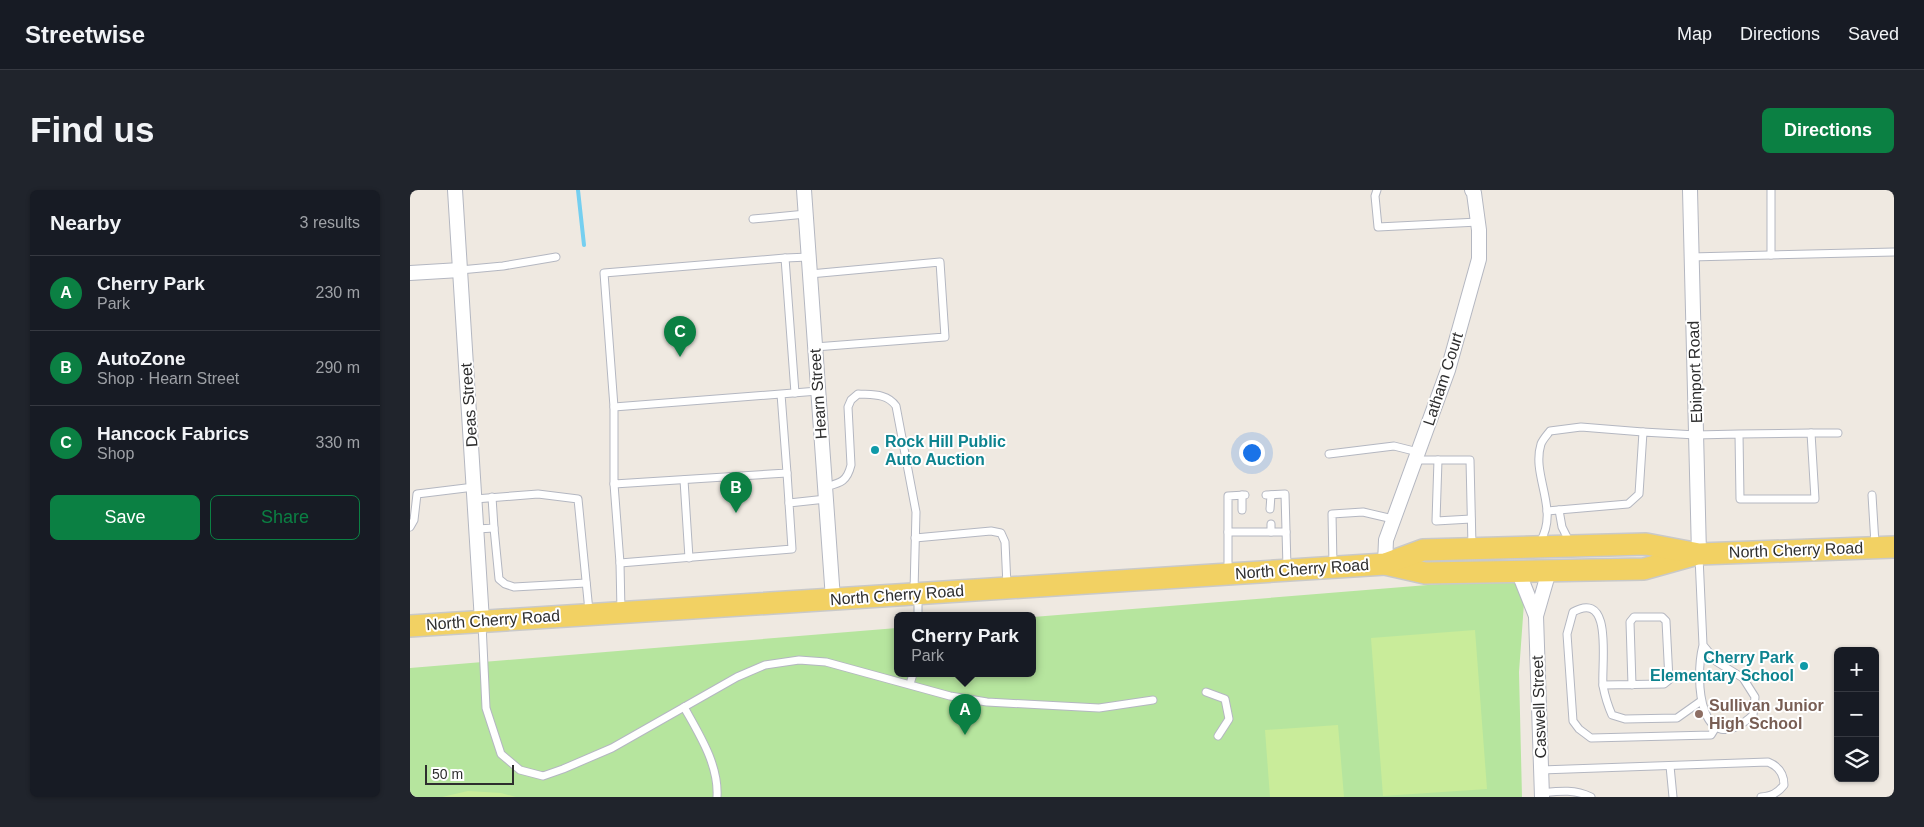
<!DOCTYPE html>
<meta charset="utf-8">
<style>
:root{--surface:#171b24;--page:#20242c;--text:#f1f3f6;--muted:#9ea1a6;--line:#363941;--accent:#0b8043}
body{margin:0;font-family:Helvetica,sans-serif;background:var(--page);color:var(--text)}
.controls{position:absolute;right:15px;bottom:15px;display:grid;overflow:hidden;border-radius:8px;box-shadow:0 1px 4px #0004}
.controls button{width:45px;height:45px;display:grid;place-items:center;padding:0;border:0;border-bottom:1px solid var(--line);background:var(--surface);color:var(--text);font:25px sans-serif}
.scale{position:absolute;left:15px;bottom:12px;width:89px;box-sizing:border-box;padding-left:5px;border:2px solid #2e2e2e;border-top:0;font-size:14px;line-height:18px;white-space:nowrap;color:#2e2e2e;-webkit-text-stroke:4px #fff;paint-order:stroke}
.you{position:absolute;left:841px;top:262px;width:18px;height:18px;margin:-12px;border:4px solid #fff;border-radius:50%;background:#1a73e8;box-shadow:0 0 0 8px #1a73e833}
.badge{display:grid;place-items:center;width:32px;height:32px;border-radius:50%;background:var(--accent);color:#fff;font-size:16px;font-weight:700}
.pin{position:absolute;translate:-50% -41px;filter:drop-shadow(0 1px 2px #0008)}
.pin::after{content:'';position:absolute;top:26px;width:18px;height:15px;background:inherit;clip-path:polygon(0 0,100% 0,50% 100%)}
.popup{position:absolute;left:484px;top:422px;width:142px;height:65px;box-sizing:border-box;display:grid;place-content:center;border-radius:8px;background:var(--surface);filter:drop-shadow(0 1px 4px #0005);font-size:16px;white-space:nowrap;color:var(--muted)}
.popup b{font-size:19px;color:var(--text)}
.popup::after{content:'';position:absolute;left:50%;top:100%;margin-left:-10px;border:10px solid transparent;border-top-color:var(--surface)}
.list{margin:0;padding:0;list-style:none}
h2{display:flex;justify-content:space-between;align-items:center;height:65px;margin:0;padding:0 20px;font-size:21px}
h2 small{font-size:16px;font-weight:400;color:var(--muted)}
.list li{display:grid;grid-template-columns:32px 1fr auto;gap:15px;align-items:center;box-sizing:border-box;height:75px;padding:0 20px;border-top:1px solid var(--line)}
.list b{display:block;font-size:19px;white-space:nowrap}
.list p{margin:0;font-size:16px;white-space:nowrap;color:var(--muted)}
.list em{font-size:16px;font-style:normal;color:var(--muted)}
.actions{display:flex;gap:10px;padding:15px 20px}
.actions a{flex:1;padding:11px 0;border:1px solid var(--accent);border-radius:8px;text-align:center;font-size:18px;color:var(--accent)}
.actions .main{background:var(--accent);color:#fff}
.icon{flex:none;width:28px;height:28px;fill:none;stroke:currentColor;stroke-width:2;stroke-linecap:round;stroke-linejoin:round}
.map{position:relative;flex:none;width:1484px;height:607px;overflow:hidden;border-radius:8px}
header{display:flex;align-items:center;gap:30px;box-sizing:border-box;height:70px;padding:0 25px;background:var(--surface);border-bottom:1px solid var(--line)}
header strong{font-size:24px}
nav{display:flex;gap:28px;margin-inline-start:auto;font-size:18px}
.intro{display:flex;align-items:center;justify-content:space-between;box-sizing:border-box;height:120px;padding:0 30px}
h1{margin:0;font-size:35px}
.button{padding:12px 22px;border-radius:8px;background:var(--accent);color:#fff;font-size:18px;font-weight:700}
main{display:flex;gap:30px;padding:0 30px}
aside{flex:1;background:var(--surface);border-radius:8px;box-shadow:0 1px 4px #0004}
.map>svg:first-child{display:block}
</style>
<header>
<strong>Streetwise</strong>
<nav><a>Map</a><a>Directions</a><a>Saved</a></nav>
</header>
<div class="intro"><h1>Find us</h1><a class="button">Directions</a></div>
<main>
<aside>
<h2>Nearby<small>3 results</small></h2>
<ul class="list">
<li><span class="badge">A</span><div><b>Cherry Park</b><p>Park</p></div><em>230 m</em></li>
<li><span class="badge">B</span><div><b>AutoZone</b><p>Shop · Hearn Street</p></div><em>290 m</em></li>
<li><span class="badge">C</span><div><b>Hancock Fabrics</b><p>Shop</p></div><em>330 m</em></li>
</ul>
<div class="actions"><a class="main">Save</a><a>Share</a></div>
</aside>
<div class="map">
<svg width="1484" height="607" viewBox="0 0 1484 607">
<rect width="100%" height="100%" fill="#efe9e1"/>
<polygon fill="#b6e59e" points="1092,389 1099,389 1107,394 1114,413 1109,482 1112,607 0,607 0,478 487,438 488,484 622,484 623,427"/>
<g fill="#c9ec9a">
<polygon points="1065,440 1077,599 973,606 961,448"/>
<polygon points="928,535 934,607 860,607 855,540"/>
<polygon points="58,601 91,603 106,607 32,607"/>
</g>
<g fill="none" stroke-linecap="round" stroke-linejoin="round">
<polyline stroke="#75cff0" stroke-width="4" points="168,0 174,55"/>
<g stroke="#b4b7c1" stroke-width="9">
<g id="lane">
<polyline points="967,0 965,6 968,37 1068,32"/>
<polyline points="1361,0 1361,65"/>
<polyline points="343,29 396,24"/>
<polyline points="1281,67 1484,62"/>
<polyline points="375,68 399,67"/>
<polyline points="50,80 93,76 146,67"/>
<polyline points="400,84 530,72 535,147 405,157"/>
<polyline points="371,204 377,283 204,294 204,217 408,201"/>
<polyline points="204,217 194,83 375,68 385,203"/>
<polyline points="1401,243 1428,243"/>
<polyline points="919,264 984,256 1008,262"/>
<polyline points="1005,270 1060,270 1062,356"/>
<polyline points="1028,270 1026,331 1061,329"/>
<polyline points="377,283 379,313"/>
<polyline points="274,290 279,368"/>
<polyline points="204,294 210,373 211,421"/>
<path d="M415 297C430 293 437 292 441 275L438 217 441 210 448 204C462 205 477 203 486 216L506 322 504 401"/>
<polyline points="832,305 832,320"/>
<polyline points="856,305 875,304 877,377"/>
<polyline points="1462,305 1465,354"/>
<polyline points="65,309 128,304 168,309 179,421"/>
<polyline points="860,319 861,305"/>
<polyline points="1149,320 1152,337 1160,353"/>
<polyline points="1137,321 1218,314 1229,304 1233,242 1286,245 1329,244 1330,309 1405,309 1401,243 1329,244"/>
<polyline points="861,334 861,342"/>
<polyline points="0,337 4,330 7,304 64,297"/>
<polyline points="84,338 89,389 95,394 104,397 176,393"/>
<polyline points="67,339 84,338 82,307"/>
<polyline points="818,342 876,342"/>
<polyline points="505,348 581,341 591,343 595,352 597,396"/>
<path d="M1130 352C1150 319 1121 286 1131 254 1133 249 1137 245 1140 241L1171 237 1233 242"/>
<path d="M1289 367 1293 455 1307 472 1333 488 1345 507 1343 525C1290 573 1284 490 1293 455"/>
<polyline points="210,373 382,359 379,313 416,309"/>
<polyline points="923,374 922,324 953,322 983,329"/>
<polyline points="818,382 818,306 835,305"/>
<polyline points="508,426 508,407"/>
<polyline points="72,434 76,518 91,564 110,580 133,586 153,579 202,558 327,487 355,475 389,470 416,472 540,506 577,512 689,518 743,510"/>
<polyline points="500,494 503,484"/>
<polyline points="1193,495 1254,494 1259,490 1256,431 1252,427 1224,427 1220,432 1222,495"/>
<polyline points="796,502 815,509 819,529 808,546"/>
<path d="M1291 511 1267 528 1215 529 1202 525C1198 516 1195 506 1193 496 1191 475 1204 399 1163 422L1157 444 1163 531 1169 539 1181 548 1301 545 1306 537"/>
<path d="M274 517C289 544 309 575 307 607"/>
<polyline points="1260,576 1263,607"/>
<path d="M1131 580 1358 572C1368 576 1374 584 1374 595 1367 604 1361 606 1351 607"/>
<path d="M1131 603C1150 601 1164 599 1181 607"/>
</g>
</g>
<g stroke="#b4b7c1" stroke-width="16">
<g id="street">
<polyline points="45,0 72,431"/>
<polyline points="394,0 423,409"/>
<polyline points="1280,0 1289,364"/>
<polyline points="0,83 50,80"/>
<polyline points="975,374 976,350 1038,180 1069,69 1069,40 1064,3 1062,0"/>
<polyline points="1108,381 1126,426"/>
<polyline points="1132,607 1126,426 1139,381"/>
</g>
</g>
<g stroke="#c9c9c9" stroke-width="24">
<g id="primary">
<polyline points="975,374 1015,383 1234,379 1284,365"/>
<polyline points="0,436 975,374 1013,360 1236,354 1289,364 1484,357"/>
</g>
</g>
<use href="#lane" stroke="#fff" stroke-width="7"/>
<use href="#street" stroke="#fff" stroke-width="14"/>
<use href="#primary" stroke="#f2d163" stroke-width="21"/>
</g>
<g fill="#0f9aa8" stroke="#fff" stroke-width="2">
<circle cx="465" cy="260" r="5"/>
<circle cx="1394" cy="476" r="5"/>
</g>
<circle fill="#8d6e63" stroke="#fff" stroke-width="2" cx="1289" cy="524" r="5"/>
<g text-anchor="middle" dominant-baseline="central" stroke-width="4" stroke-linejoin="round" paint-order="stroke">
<g font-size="16" fill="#2e2e2e" stroke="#fff">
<text transform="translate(1285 182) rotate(-92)">Ebinport Road</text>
<text transform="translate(1033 189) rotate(-72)">Latham Court</text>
<text transform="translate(408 204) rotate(-94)">Hearn Street</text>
<text transform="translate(59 215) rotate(-94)">Deas Street</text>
<text transform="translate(1386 360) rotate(-2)">North Cherry Road</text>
<text transform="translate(892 379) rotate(-4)">North Cherry Road</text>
<text transform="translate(487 405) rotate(-4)">North Cherry Road</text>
<text transform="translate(83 430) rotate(-4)">North Cherry Road</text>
<text transform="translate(1129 517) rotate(-92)">Caswell Street</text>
</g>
<g font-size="16" font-weight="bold" fill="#0d838f" stroke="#fff" text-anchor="start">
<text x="475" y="251">Rock Hill Public<tspan x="475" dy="18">Auto Auction</tspan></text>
<text x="1384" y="467" text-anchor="end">Cherry Park<tspan x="1384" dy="18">Elementary School</tspan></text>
</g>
<g font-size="16" font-weight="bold" fill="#785e54" stroke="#fff" text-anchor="start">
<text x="1299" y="515">Sullivan Junior<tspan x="1299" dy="18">High School</tspan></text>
</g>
</g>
</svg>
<div class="controls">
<button>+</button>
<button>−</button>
<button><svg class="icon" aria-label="layers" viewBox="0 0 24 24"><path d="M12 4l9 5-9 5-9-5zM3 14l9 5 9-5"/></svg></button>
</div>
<div class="scale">50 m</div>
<div class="you"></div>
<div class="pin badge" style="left:555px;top:545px">A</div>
<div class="popup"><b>Cherry Park</b>Park</div>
<div class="pin badge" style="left:326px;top:323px">B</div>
<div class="pin badge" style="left:270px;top:167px">C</div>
</div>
</main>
